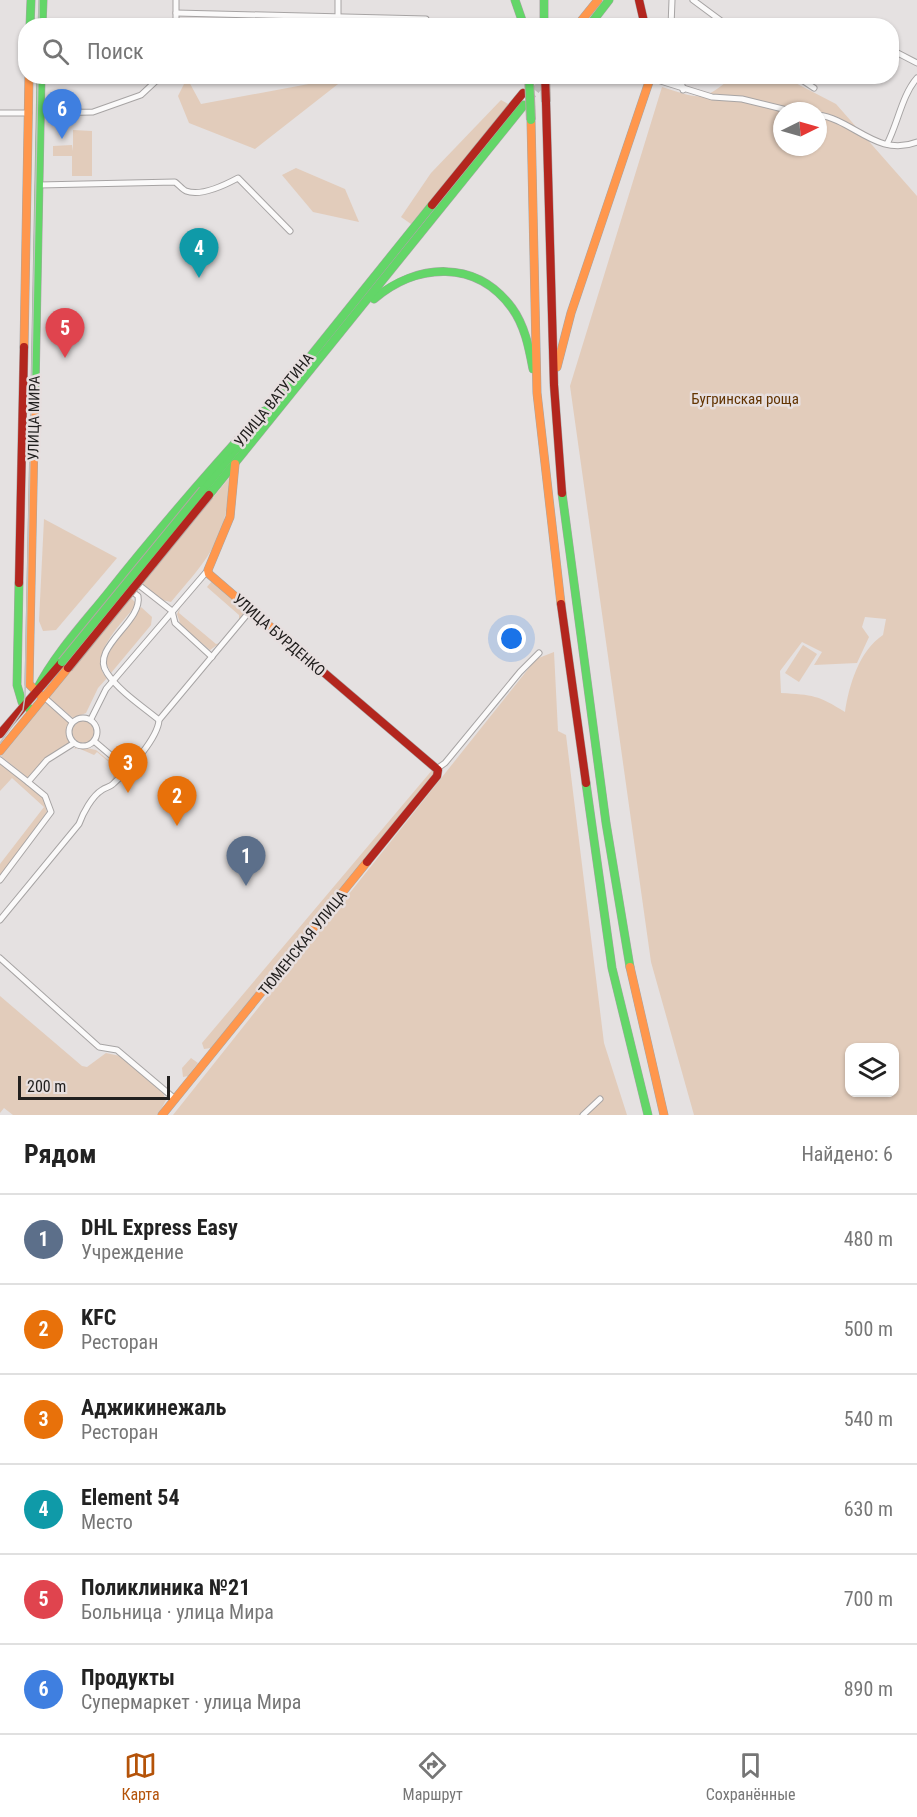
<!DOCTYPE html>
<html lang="ru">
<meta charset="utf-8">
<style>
:root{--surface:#fff;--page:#f2f2f2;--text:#222;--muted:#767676;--line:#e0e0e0;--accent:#b45309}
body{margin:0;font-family:"Roboto Condensed",sans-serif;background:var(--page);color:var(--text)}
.controls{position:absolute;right:18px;bottom:18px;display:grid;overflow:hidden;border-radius:12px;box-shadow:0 2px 4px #0004}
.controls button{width:54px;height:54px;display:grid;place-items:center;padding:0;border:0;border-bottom:2px solid var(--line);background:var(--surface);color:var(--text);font:30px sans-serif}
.compass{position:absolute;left:773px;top:102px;width:54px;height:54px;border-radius:50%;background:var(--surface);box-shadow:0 2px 4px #0004;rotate:85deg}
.scale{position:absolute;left:18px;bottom:15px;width:152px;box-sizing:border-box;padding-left:6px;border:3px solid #22201f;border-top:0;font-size:16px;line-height:21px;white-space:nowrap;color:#22201f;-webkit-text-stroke:4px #e7dfdf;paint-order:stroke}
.you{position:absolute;left:512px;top:639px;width:21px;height:21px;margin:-15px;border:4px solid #fff;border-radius:50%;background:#1a73e8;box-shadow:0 0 0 9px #1a73e833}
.badge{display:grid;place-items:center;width:39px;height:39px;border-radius:50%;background:var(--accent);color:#fff;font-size:20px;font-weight:700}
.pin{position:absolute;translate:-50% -50px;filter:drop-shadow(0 2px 3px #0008)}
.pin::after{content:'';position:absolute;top:32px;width:21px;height:18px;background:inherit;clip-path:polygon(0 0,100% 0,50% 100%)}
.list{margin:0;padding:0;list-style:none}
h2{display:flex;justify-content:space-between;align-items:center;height:78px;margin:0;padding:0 24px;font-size:26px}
h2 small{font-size:20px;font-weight:400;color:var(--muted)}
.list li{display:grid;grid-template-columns:39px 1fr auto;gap:18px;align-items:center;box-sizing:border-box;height:90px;padding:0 24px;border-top:2px solid var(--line)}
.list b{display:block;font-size:22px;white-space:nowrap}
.list p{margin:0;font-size:20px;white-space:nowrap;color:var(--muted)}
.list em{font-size:20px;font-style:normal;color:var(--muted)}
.icon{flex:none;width:33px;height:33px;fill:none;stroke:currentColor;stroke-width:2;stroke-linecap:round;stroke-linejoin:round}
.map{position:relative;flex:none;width:917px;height:1115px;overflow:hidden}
.search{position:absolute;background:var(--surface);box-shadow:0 2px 4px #0004;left:18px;right:18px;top:18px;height:66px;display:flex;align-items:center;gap:15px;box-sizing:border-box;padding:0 21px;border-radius:24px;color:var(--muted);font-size:22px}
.sheet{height:618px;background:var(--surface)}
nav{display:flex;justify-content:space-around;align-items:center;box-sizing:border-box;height:84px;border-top:2px solid var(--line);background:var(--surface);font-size:16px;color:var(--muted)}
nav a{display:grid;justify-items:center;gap:3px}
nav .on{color:var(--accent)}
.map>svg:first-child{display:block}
</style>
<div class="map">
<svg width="917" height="1115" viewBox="0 0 917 1115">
<rect width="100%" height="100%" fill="#e5e1e1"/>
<g fill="#e2ccbb" fill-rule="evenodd">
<polygon points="329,23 413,24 329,26"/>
<polygon points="330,77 347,77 255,149 189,123 178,96 187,78 201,104 330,80"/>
<path d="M732 77H784L836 104 917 196V1115H694L651 962 570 386 662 87C699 98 701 104 732 77ZM782 111H818V147H782ZM865 617 886 619 883 635C859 651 849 685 845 712 818 695 813 695 781 693L780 671 802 642 822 652 814 665 857 663 869 637 862 627ZM850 1048H894V1092H850Z"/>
<polygon points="501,100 510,105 411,224 401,217 431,173"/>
<polygon points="73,130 92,131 92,176 72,176 72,156 53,156 53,146 72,145 73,151"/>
<polygon points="296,168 345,189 359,222 313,212 282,175"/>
<path d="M229 478C228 539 208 558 171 602L162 600 142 585Z"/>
<polygon points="44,519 117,558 56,630 43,631 39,621"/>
<polygon points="212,581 244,608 245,613 239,620 239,615 207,587"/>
<path d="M130 597 137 604C124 621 86 656 107 678L98 688 86 713 73 718 48 697Z"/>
<polygon points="141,607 152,617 151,625 111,673 106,663 108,652"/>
<polygon points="180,608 179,613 216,644 220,643 210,650 181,626 177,614"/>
<polygon points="803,645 817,654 799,682 785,673"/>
<polygon points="554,652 558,731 566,735 604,1043 627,1115 173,1115 536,659"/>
<polygon points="44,702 70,722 69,744 45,758 29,779 1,756"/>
<circle cx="83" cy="732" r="11"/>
<polygon points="77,746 96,750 118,768 119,774 112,781 116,768 97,752 94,755 78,748 74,749"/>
<polygon points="0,763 43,797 47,812 0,876 0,864 44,807 12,778 0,791"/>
<polygon points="433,769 435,773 211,1048 204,1049 202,1043"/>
<polygon points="0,996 82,1066 87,1067 106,1053 120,1056 162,1090 166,1100 158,1115 13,1115 4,1108 0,1113"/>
<polygon points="191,1058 198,1063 188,1076 183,1077 182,1068"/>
</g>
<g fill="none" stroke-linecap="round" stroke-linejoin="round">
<polyline stroke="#bebaba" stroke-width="8" stroke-dasharray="8 4" stroke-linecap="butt" points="528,100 547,76"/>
<g stroke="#a7a4a4" stroke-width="7">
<g id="street">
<polyline points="693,0 728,26"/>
<polyline points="176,13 426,19"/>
<polyline points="338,17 338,0"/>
<polyline points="176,26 176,0"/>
<polyline points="671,26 672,0"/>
<polyline points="892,50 917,63"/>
<polyline points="680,76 683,90"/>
<polyline points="796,76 814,88"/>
<polyline points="651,78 712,97 742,99 791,111"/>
<polyline points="0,113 29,113"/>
<polyline points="40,113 93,112 141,95 156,81 175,76"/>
<path d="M818 115C853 119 877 158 917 142"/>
<path d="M887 144C898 123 902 95 917 78"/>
<path d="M39 185 175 182C178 184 183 190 186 191 201 197 225 185 238 178L290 231"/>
<polyline points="135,582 172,611 175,623 212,657"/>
<path d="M130 590 138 596C143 622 89 648 107 673 119 691 142 706 159 720"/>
<polyline points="44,697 72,722"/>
<circle cx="83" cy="732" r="14"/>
<polyline points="91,719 106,689 208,570"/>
<polyline points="94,741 127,769"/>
<polyline points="0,760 28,782"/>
<polyline points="438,768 445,763 520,672 539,653"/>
<polyline points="0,880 51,812 45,796 28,782 47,760 74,743"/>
<path d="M0 920 79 824C83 813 92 796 102 790 106 787 111 787 114 783 129 770 158 738 159 720L250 611"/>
<polyline points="0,958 99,1047 117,1050 175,1099"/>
<polyline points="583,1115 600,1099"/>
</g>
</g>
<g stroke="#a7a4a4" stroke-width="9">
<g id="fast">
<polyline points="515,0 524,26"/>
<polyline points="544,0 544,26"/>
<polyline points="30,26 31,0"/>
<polyline points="42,26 43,0"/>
<polyline points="589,26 609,0"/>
<path d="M374 299C417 263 476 259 512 308 525 326 529 348 533 369"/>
<polyline points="35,390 41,76"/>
<polyline points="203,490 432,205"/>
<polyline points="562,493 606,823 630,967"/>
<polyline points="209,495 524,105"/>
<polyline points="19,583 17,685 22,702 32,711"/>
<path d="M37 689C55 654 83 624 108 593 158 530 210 470 264 411"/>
<polyline points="586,783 612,968 648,1115"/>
</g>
</g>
<g stroke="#a7a4a4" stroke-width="9">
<g id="slow">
<polyline points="577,26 598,0"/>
<polyline points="531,120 537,393 561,604"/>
<polyline points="24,347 29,76"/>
<polyline points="557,367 571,313 651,76"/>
<polyline points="35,390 29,684 40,695"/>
<polyline points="235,464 230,517 208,570 209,574 280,635"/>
<polyline points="0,751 68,668"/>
<polyline points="630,967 664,1115"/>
<polyline points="162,1115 367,862"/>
</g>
</g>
<g stroke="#a7a4a4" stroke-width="9">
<g id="jam">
<polyline points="639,0 645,26"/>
<polyline points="546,102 554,385 562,493"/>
<polyline points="432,205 523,93"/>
<polyline points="19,583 24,347"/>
<polyline points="561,604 586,783"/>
<polyline points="280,635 438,770 437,776 367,862"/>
<polyline points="0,734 62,662"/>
</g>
</g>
<use href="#street" stroke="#fbfafa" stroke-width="5"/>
<use href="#fast" stroke="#63d668" stroke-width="8"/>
<use href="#slow" stroke="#ff974d" stroke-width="8"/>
<use href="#jam" stroke="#b3261e" stroke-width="8"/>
<g stroke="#c1c0c0" stroke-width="1.5">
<polyline points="39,26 39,0"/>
<polyline points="0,743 23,710 25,696 38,76"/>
</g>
<g stroke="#b3a8a4" stroke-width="10" stroke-linecap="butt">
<g id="fast-bridge">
<polyline points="529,76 531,120"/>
<polyline points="62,662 203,490"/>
</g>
</g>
<g stroke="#b3a8a4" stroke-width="10" stroke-linecap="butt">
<g id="jam-bridge">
<polyline points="545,76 546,102"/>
<polyline points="68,668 209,495"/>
</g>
</g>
<use href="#fast-bridge" stroke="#63d668" stroke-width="8"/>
<use href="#jam-bridge" stroke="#b3261e" stroke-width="8"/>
</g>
<g text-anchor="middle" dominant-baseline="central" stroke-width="5" stroke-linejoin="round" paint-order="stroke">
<g font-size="15" fill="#623402" stroke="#e7dfdf">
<text x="745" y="399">Бугринская роща</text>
</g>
<g font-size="15" fill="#22201f" stroke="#e7dfdf">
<text transform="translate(274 400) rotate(-51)">УЛИЦА ВАТУТИНА</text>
<text transform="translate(34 418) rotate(-89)">УЛИЦА МИРА</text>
<text transform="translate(279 635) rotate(41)">УЛИЦА БУРДЕНКО</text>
<text transform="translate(303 943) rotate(-51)">ТЮМЕНСКАЯ УЛИЦА</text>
</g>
</g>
</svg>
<div class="controls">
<button><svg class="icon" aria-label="layers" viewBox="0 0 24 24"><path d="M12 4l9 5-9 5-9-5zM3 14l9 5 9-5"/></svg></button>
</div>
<svg class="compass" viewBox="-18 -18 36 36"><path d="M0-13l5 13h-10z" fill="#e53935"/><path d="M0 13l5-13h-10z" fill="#767676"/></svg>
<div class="scale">200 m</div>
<div class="you"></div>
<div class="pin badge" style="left:246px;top:886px;background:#5c6f8a">1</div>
<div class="pin badge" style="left:177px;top:826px;background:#e8710a">2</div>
<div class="pin badge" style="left:128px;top:793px;background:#e8710a">3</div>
<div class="pin badge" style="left:199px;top:278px;background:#0f9aa8">4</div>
<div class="pin badge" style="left:65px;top:358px;background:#e0444e">5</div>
<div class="pin badge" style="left:62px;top:139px;background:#3f7fe0">6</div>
<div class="search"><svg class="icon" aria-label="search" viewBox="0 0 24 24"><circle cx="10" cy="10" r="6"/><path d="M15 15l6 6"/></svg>Поиск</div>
</div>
<section class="sheet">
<h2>Рядом<small>Найдено: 6</small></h2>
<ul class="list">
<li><span class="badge" style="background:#5c6f8a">1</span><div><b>DHL Express Easy</b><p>Учреждение</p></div><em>480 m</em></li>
<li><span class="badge" style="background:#e8710a">2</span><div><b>KFC</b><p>Ресторан</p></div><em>500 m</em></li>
<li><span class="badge" style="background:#e8710a">3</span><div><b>Аджикинежаль</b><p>Ресторан</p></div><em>540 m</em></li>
<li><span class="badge" style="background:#0f9aa8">4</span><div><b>Element 54</b><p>Место</p></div><em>630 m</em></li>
<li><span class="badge" style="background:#e0444e">5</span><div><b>Поликлиника №21</b><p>Больница · улица Мира</p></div><em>700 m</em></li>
<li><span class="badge" style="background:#3f7fe0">6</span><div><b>Продукты</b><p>Супермаркет · улица Мира</p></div><em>890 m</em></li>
</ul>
</section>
<nav>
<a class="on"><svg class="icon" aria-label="map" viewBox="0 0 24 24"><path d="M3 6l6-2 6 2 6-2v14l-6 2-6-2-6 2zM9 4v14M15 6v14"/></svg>Карта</a>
<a><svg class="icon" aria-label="directions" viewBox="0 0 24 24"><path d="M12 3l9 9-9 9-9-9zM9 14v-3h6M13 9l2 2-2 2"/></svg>Маршрут</a>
<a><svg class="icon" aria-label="saved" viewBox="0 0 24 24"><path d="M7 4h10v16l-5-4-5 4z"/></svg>Сохранённые</a>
</nav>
